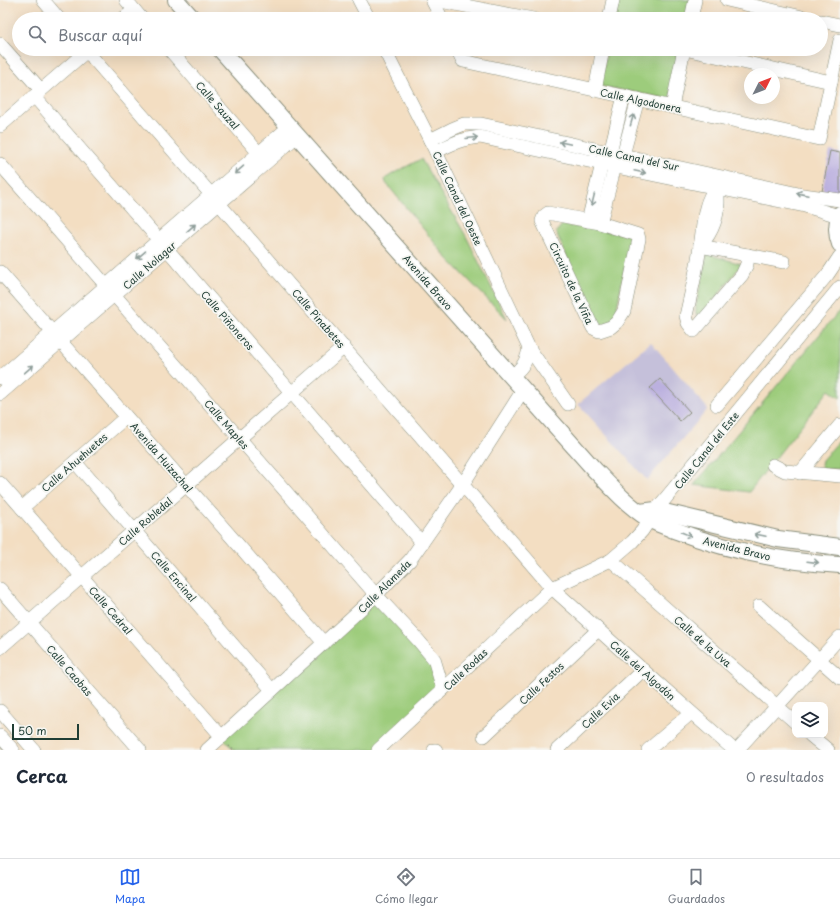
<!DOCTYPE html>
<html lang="es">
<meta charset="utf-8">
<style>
:root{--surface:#fff;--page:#f2f2f3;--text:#1f2937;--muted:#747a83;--line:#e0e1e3;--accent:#2563eb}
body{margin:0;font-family:"Playpen Sans",sans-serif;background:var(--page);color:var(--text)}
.controls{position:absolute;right:12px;bottom:12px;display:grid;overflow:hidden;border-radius:8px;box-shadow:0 4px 16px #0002}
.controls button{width:36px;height:36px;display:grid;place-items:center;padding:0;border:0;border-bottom:1px solid var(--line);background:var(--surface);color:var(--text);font:20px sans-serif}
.compass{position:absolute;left:744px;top:68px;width:36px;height:36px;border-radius:50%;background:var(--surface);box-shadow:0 4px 16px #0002;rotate:48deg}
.scale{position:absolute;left:12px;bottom:10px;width:67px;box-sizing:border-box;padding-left:4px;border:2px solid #1f3d34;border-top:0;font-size:11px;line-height:14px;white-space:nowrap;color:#1f3d34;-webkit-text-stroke:3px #f6f6f2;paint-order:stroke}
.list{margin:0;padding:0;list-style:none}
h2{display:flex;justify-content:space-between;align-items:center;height:52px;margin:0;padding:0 16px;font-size:17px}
h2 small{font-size:13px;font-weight:400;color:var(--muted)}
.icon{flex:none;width:22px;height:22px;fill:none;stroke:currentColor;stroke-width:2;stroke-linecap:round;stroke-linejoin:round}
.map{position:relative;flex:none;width:840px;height:750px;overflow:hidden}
.search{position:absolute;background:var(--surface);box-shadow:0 4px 16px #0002;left:12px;right:12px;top:12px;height:44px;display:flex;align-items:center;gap:10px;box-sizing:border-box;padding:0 14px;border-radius:22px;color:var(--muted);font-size:15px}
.sheet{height:108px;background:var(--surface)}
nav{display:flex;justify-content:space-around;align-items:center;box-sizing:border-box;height:56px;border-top:1px solid var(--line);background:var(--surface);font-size:11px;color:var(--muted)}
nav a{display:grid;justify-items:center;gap:2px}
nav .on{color:var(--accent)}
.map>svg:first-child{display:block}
</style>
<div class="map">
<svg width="840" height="750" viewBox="0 0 840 750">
<rect width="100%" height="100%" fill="#f6f6f2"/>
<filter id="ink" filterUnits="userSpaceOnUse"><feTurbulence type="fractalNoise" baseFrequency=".025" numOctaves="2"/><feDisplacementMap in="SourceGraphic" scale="8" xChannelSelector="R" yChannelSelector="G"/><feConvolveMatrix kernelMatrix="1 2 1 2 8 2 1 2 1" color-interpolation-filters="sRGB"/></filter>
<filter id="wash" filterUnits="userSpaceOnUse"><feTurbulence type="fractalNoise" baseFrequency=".012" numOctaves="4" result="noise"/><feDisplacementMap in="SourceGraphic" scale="16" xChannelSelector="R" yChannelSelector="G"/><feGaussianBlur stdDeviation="0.9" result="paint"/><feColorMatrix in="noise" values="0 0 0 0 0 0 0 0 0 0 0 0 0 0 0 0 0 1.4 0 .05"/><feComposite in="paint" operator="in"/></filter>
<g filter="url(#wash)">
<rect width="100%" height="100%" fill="#f3dec2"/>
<polygon fill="#c5c0da" points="651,342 708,409 647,480 578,404"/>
<g fill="#9dcc7b" stroke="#5e8458">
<polygon points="617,0 690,0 686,19 614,19"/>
<polygon points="607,49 680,49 670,99 600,86"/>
<polygon points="421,159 466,236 507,319 447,258 386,183 385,179 394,173"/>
<polygon points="562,225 631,235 615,318 604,326 598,324 588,307 556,232"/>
<polygon points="707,254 742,264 702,316 696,314 696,306"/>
<polygon points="840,310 840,398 829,390 749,492 694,485"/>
<polygon points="840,440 840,469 823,469 821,466 822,460"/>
<polygon points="376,596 432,659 442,689 376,750 234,750 222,737"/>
</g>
<g id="blocks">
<g fill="#bbb0df">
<polygon points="830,151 840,153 840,194 822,191"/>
<polygon points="660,379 690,412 680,421 650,388"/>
</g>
</g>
</g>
<g filter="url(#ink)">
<use href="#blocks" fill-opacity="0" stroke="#898e7b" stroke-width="1"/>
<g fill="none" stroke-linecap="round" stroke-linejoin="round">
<g stroke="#898e7b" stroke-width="14">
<g id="minor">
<polyline points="43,0 59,19"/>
<polyline points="126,0 142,19"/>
<polyline points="359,0 369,19"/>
<polyline points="432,0 442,19"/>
<polyline points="435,0 533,19"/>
<polyline points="727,0 811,19"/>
<polyline points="123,19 134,10"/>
<polyline points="609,19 613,0"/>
<polyline points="691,19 695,0"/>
<polyline points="821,21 840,25"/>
<polyline points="0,44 41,90"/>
<polyline points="85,49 552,588 643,670 734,750"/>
<polyline points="169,49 264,159"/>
<path d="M384 49 436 152 529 348C527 361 522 369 511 376"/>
<polyline points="457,49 463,61 819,139 840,40"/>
<polyline points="685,49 831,82"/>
<polyline points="595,90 603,49"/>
<polyline points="34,96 422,543"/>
<polyline points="672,107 684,49"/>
<polyline points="0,126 89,49"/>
<polyline points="430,140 452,129 464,124 481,124 803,195 840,200"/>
<path d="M436 152C452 143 462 139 480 137L602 164 805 206 839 216"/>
<polyline points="0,164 376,595 418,640 434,659 443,689"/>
<path d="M716 187C702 205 704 225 700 246 697 270 691 293 686 316L688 323 694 331 742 275 747 264 748 255"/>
<polygon points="548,213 600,223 638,235 639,239 624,311 617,322 611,327 599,331 593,328 542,221 544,216"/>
<polyline points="588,221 602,164 610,152 624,96"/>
<polyline points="600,223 615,166 623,155 638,99"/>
<polyline points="700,246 784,262"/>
<path d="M700 246C713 232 719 215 718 195 718 191 716 188 717 183"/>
<polyline points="0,272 324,643"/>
<polyline points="529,348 568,404"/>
<polyline points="0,378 290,126"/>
<polyline points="0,394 298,135"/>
<polyline points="717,405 828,274 840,256"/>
<polyline points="75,462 272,690"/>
<polyline points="773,465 785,471 840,476"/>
<polyline points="800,473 840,425"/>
<polyline points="0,483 222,737"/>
<polyline points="22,508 126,417"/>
<polyline points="611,560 795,722"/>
<polyline points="0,589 140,750"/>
<polyline points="759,606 840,678"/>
<polyline points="0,648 344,347"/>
<polyline points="0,711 34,750"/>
<polyline points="810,735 828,750"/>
<polyline points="0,736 13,750"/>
<polyline points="484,736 598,630"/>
<polyline points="207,750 376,595 410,560 463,484 523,390"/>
<polyline points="378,750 552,588 611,560 632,542 642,531 656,510 840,287"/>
<polyline points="434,750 436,750"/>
<polyline points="557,750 643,670"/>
<polyline points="648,750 691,713"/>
<polyline points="737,750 840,637"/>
</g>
</g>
<g stroke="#898e7b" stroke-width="18">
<g id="major">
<polyline points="176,0 193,19"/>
<path d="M220 49 593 468C610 486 628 506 649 519 657 524 666 526 674 530 726 550 784 562 840 565"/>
<path d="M840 214C836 224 836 234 840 244"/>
<polyline points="640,512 656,510 778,539 840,547"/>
</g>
</g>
<polyline stroke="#898e7b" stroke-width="1.5" stroke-dasharray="1 3" stroke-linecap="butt" points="229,746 233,750"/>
<use href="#minor" stroke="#fff" stroke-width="13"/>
<use href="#major" stroke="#fff" stroke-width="16"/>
</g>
<defs><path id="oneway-shaft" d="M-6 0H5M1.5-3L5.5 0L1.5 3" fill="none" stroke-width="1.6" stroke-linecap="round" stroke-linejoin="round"/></defs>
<g stroke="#8f9e9a">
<use href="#oneway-shaft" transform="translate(632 120) rotate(-74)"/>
<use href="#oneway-shaft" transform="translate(472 138) rotate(-5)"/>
<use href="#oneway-shaft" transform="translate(565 143) rotate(-168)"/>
<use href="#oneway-shaft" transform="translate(239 170) rotate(139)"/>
<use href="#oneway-shaft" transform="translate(640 172) rotate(12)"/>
<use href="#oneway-shaft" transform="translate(802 194) rotate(-168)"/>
<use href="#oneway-shaft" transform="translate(593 200) rotate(104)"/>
<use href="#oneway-shaft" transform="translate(191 228) rotate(-41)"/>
<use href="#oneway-shaft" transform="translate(141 255) rotate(139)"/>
<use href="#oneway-shaft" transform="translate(29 369) rotate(-41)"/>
<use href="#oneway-shaft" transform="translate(686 534) rotate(22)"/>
<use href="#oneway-shaft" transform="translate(760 535) rotate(-168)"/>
<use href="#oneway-shaft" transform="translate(813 562) rotate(7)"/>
</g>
</g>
<g text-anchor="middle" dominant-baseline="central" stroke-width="3.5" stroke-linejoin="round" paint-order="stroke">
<g font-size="10" fill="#1f3d34" stroke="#f6f6f2">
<text transform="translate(641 100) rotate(12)">Calle Algodonera</text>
<text transform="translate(218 105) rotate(49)">Calle Sauzal</text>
<text transform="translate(634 157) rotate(12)">Calle Canal del Sur</text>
<text transform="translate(458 198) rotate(65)">Calle Canal del Oeste</text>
<text transform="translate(149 265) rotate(-41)">Calle Nolagar</text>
<text transform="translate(428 282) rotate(49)">Avenida Bravo</text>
<text transform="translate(572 283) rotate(65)">Circuito de la Viña</text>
<text transform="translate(319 318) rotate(49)">Calle Pinabetes</text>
<text transform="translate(228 320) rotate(49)">Calle Piñoneros</text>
<text transform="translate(227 424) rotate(49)">Calle Maples</text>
<text transform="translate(706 450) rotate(-51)">Calle Canal del Este</text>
<text transform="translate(162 457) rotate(49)">Avenida Huizachal</text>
<text transform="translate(74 462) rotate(-41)">Calle Ahuehuetes</text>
<text transform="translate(145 521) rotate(-41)">Calle Robledal</text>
<text transform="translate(737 548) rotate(14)">Avenida Bravo</text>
<text transform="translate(174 576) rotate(49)">Calle Encinal</text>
<text transform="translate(384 586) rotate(-45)">Calle Alameda</text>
<text transform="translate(111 610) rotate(49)">Calle Cedral</text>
<text transform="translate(703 641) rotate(41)">Calle de la Uva</text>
<text transform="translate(465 669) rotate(-43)">Calle Rodas</text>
<text transform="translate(70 670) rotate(49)">Calle Caobas</text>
<text transform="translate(643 670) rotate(42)">Calle del Algodón</text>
<text transform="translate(541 683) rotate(-43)">Calle Festos</text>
<text transform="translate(600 710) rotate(-43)">Calle Evia</text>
</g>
</g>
</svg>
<div class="controls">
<button><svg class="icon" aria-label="layers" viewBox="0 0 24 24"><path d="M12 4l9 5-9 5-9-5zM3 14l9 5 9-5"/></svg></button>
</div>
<svg class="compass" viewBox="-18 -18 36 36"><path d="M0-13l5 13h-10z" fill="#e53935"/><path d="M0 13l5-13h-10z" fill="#747a83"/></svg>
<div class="scale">50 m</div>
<div class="search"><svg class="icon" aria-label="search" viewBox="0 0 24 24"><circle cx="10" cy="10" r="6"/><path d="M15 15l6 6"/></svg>Buscar aquí</div>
</div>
<section class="sheet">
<h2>Cerca<small>0 resultados</small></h2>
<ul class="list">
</ul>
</section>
<nav>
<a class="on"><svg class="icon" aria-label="map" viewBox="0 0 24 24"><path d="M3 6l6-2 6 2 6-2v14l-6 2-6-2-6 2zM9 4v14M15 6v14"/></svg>Mapa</a>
<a><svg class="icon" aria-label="directions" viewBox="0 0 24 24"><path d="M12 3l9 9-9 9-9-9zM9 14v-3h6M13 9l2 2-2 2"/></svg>Cómo llegar</a>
<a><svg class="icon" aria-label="saved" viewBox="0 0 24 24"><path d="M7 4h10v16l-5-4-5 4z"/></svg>Guardados</a>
</nav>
